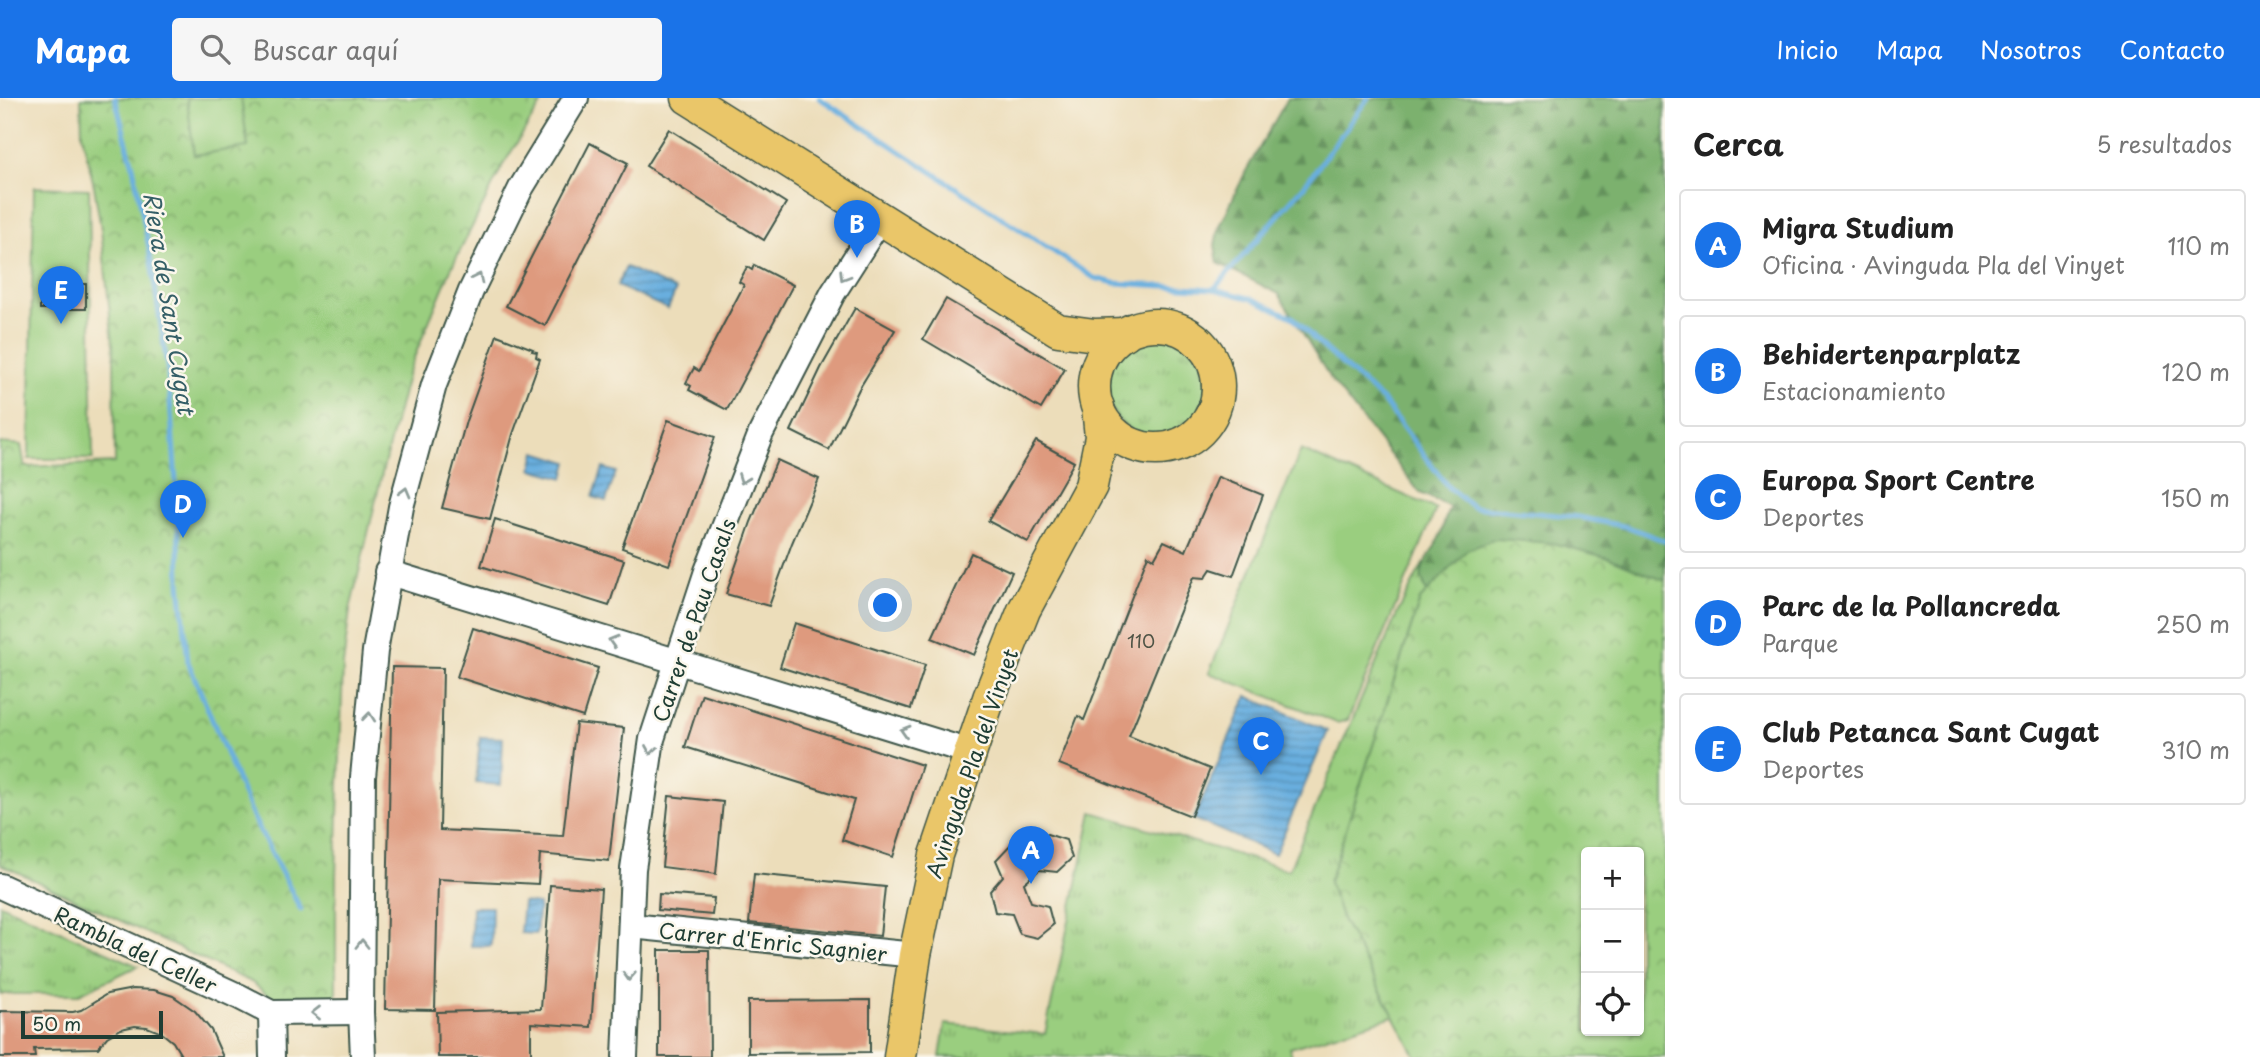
<!DOCTYPE html>
<html lang="es">
<meta charset="utf-8">
<style>
:root{--surface:#fff;--page:#f6f6f6;--text:#222;--muted:#767676;--line:#e0e0e0;--accent:#1a73e8}
body{margin:0;font-family:"Playpen Sans",sans-serif;background:var(--page);color:var(--text)}
.controls{position:absolute;right:21px;bottom:21px;display:grid;overflow:hidden;border-radius:7px;box-shadow:0 2px 5px #0004}
.controls button{width:63px;height:63px;display:grid;place-items:center;padding:0;border:0;border-bottom:2px solid var(--line);background:var(--surface);color:var(--text);font:35px sans-serif}
.scale{position:absolute;left:21px;bottom:18px;width:142px;box-sizing:border-box;padding-left:7px;border:4px solid #1f3d34;border-top:0;font-size:19px;line-height:24px;white-space:nowrap;color:#1f3d34;-webkit-text-stroke:5px #fbf7ec;paint-order:stroke}
.you{position:absolute;left:886px;top:508px;width:24px;height:24px;margin:-18px;border:5px solid #fff;border-radius:50%;background:#1a73e8;box-shadow:0 0 0 10px #1a73e833}
.badge{display:grid;place-items:center;width:46px;height:46px;border-radius:50%;background:var(--accent);color:#fff;font-size:23px;font-weight:700}
.pin{position:absolute;translate:-50% -58px;filter:drop-shadow(0 2px 4px #0008)}
.pin::after{content:'';position:absolute;top:37px;width:24px;height:21px;background:inherit;clip-path:polygon(0 0,100% 0,50% 100%)}
.list{margin:0;padding:0;list-style:none}
h2{display:flex;justify-content:space-between;align-items:center;height:91px;margin:0;padding:0 28px;font-size:30px}
h2 small{font-size:23px;font-weight:400;color:var(--muted)}
.list li{display:grid;grid-template-columns:46px 1fr auto;gap:21px;align-items:center;box-sizing:border-box;height:112px;margin:0 14px 14px;padding:0 14px;border:2px solid var(--line);border-radius:7px}
.list b{display:block;font-size:26px;white-space:nowrap}
.list p{margin:0;font-size:23px;white-space:nowrap;color:var(--muted)}
.list em{font-size:23px;font-style:normal;color:var(--muted)}
.icon{flex:none;width:38px;height:38px;fill:none;stroke:currentColor;stroke-width:2;stroke-linecap:round;stroke-linejoin:round}
.map{position:relative;flex:none;width:1665px;height:959px;overflow:hidden}
header{display:flex;align-items:center;gap:42px;box-sizing:border-box;height:98px;padding:0 35px;background:var(--accent);color:#fff}
header strong{font-size:33px}
nav{display:flex;gap:38px;margin-inline-start:auto;font-size:24px}
.search{width:490px;height:63px;background:var(--page);display:flex;align-items:center;gap:18px;box-sizing:border-box;padding:0 24px;border-radius:7px;color:var(--muted);font-size:26px}
main{display:flex}
aside{flex:1;background:var(--surface)}
.map>svg:first-child{display:block}
</style>
<header>
<strong>Mapa</strong>
<div class="search"><svg class="icon" aria-label="search" viewBox="0 0 24 24"><circle cx="10" cy="10" r="6"/><path d="M15 15l6 6"/></svg>Buscar aquí</div>
<nav><a>Inicio</a><a>Mapa</a><a>Nosotros</a><a>Contacto</a></nav>
</header>
<main>
<div class="map">
<svg width="1665" height="959" viewBox="0 0 1665 959">
<defs>
<pattern id="grass-tufts" width="24" height="20" patternUnits="userSpaceOnUse" patternTransform="scale(1.75)"><rect width="24" height="20" fill="#9ace7f"/><path d="M3 7l-1-3M5 7V3M7 7l1-3M15 17l-1-3M17 17v-4M19 17l1-3" fill="none" stroke="#7da869"/></pattern>
<pattern id="forest-firs" width="22" height="20" patternUnits="userSpaceOnUse" patternTransform="scale(1.75)"><rect width="22" height="20" fill="#7bb16e"/><path d="M5 1l3.5 6h-7zM16 11l3.5 6h-7z" fill="#64915b"/></pattern>
<pattern id="park-crowns" width="20" height="18" patternUnits="userSpaceOnUse" patternTransform="scale(1.75)"><rect width="20" height="18" fill="#9ace7f"/><path d="M2 6a3 3 0 1 1 6 0M12 15a3 3 0 1 1 6 0" fill="none" stroke="#7da869"/></pattern>
<pattern id="water-rules" width="6" height="5" patternUnits="userSpaceOnUse" patternTransform="scale(1.75)"><rect width="6" height="5" fill="#69afdf"/><path d="M0 2.5h6" fill="none" stroke="#5690b6"/></pattern>
</defs>
<rect width="100%" height="100%" fill="#fbf7ec"/>
<filter id="ink" filterUnits="userSpaceOnUse"><feTurbulence type="fractalNoise" baseFrequency=".0143" numOctaves="2"/><feDisplacementMap in="SourceGraphic" scale="14" xChannelSelector="R" yChannelSelector="G"/><feConvolveMatrix kernelMatrix="1 2 1 2 8 2 1 2 1" color-interpolation-filters="sRGB"/></filter>
<filter id="wash" filterUnits="userSpaceOnUse"><feTurbulence type="fractalNoise" baseFrequency=".00686" numOctaves="4" result="noise"/><feDisplacementMap in="SourceGraphic" scale="28" xChannelSelector="R" yChannelSelector="G"/><feGaussianBlur stdDeviation="1.57" result="paint"/><feColorMatrix in="noise" values="0 0 0 0 0 0 0 0 0 0 0 0 0 0 0 0 0 1.4 0 .05"/><feComposite in="paint" operator="in"/></filter>
<g filter="url(#wash)">
<rect width="100%" height="100%" fill="#ecddba"/>
<g fill="url(#grass-tufts)" stroke="#5c865a" stroke-width="2">
<circle cx="1158" cy="289" r="51"/>
<polygon points="1423,466 1430,491 1420,502 1329,784 1342,821 1394,918 1290,950 1292,959 940,959 945,926 1045,936 1092,714 1289,772 1398,514"/>
<polygon points="0,806 138,868 79,896 0,896"/>
</g>
<path fill="url(#forest-firs)" stroke="#4d7751" stroke-width="2" d="M1288 0H1665V693L1434 506C1409 466 1427 471 1441 435 1444 426 1446 417 1450 409L1420 395 1332 283 1279 196 1218 165 1215 147 1218 132 1246 73Z"/>
<g fill="url(#park-crowns)" stroke="#5c865a" stroke-width="2" fill-rule="evenodd">
<polygon points="81,0 545,0 503,67 450,173 408,274 384,367 350,512 343,567 336,778 336,904 277,905 253,885 0,766 0,345 21,347 25,369 115,365 114,255 101,131 94,88 82,37"/>
<path d="M1496 441 1552 445 1609 460 1665 483V959H1416L1342 821 1329 784 1420 502 1467 452ZM1586 754H1639V933H1586Z"/>
</g>
<g fill="#9ace7f" stroke="#5c865a" stroke-width="2">
<polygon points="187,0 241,0 248,49 194,57"/>
<polygon points="34,89 89,91 93,361 29,361"/>
<polygon points="1301,352 1436,411 1348,622 1337,625 1209,575"/>
</g>
<g fill="url(#water-rules)" stroke="#44768a" stroke-width="2">
<polygon points="626,169 676,192 668,211 617,188"/>
<polygon points="536,354 568,364 564,380 532,371"/>
<polygon points="603,370 616,374 606,403 593,399"/>
<polygon points="1247,598 1328,633 1275,756 1194,721"/>
<polygon points="480,639 503,640 501,687 476,685"/>
<polygon points="523,804 539,806 536,836 520,835"/>
<polygon points="472,809 492,809 491,848 471,848"/>
</g>
<g fill="none" stroke-linecap="round" stroke-linejoin="round">
<g stroke="#69afdf" stroke-width="5">
<polyline points="115,0 133,68 149,150 168,274 178,412 180,485 188,564 253,719 301,812"/>
<polyline points="819,0 1094,180 1115,185 1214,191 1253,201 1294,220 1314,241 1383,303 1448,389 1473,409 1578,419 1628,429 1665,443"/>
<polyline points="1214,191 1304,88 1368,0"/>
</g>
</g>
<g id="blocks">
<g fill="#de9a7e">
<polygon points="669,31 786,105 764,142 646,68"/>
<polygon points="590,45 628,65 545,228 506,208"/>
<polygon points="754,167 793,187 727,312 689,292 691,288 686,285 694,270 699,273 744,187 739,184 747,169 752,172"/>
<rect x="40" y="186" width="46" height="25"/>
<polygon points="946,201 1065,271 1041,311 923,241"/>
<polygon points="855,210 895,232 859,291 829,352 791,333 821,270"/>
<polygon points="497,237 533,251 532,253 537,254 536,259 540,261 513,336 490,421 442,410 466,323"/>
<polygon points="668,322 715,339 669,467 622,450"/>
<polygon points="1036,343 1074,364 1028,444 988,423"/>
<polygon points="777,362 819,381 792,445 769,508 726,496 751,424"/>
<polygon points="1218,379 1263,397 1233,478 1211,471 1205,480 1194,479 1129,638 1210,671 1191,718 1059,666 1078,618 1084,622 1148,457 1154,461 1164,443 1186,453"/>
<polygon points="495,421 624,462 609,508 481,468"/>
<polygon points="971,455 1012,474 974,557 932,540"/>
<polygon points="794,525 925,567 911,611 780,569"/>
<polygon points="473,530 598,570 583,619 457,579"/>
<polygon points="392,569 443,570 440,732 563,738 576,625 624,630 609,763 540,756 538,786 438,781 435,912 385,911"/>
<polygon points="702,596 922,667 893,759 842,742 854,702 685,649"/>
<polygon points="669,698 723,704 716,776 662,769"/>
<polygon points="1047,736 1066,742 1072,760 1057,774 1039,772 1024,785 1031,804 1048,808 1053,827 1037,840 1020,836 1012,816 995,814 990,793 1003,778 996,762 1011,746 1031,749"/>
<polygon points="754,776 885,789 880,838 749,825"/>
<polygon points="550,787 601,791 591,929 531,925 531,959 438,959 437,914 541,911"/>
<polygon points="659,796 714,800 712,817 658,812"/>
<polygon points="659,852 709,852 710,959 659,959"/>
<polygon points="133,891 154,892 173,898 195,913 211,932 223,959 182,959 173,944 162,935 147,929 135,928 121,931 107,939 98,950 34,951 35,959 0,959 0,913 73,914 81,912 107,896"/>
<polygon points="870,902 870,954 748,955 748,903"/>
</g>
</g>
</g>
<g filter="url(#ink)">
<use href="#blocks" fill-opacity="0" stroke="#3e5548" stroke-width="2"/>
<g fill="none" stroke-linecap="round" stroke-linejoin="round">
<g stroke="#3e5548" stroke-width="28">
<g id="minor">
<polyline points="387,474 970,654"/>
<polyline points="0,788 240,899 271,915 361,914"/>
<polyline points="631,828 915,857"/>
<polyline points="271,915 272,959"/>
<polyline points="363,959 361,914 363,679 375,553 401,409 434,287 471,193 521,90 576,0"/>
<polyline points="625,959 633,771 652,641 707,473 761,335 833,195 881,120"/>
</g>
</g>
<g stroke="#3e5548" stroke-width="35">
<g id="major">
<polyline points="688,0 1058,232 1095,237 1125,236"/>
<circle cx="1156" cy="289" r="62"/>
<polyline points="900,959 915,857 936,757 989,600 1024,512 1091,388 1101,339 1098,309"/>
</g>
</g>
<use href="#minor" stroke="#fff" stroke-width="24"/>
<use href="#major" stroke="#eac669" stroke-width="32"/>
</g>
<defs><path id="oneway-chevron" d="M-2-3.5L2.5 0L-2 3.5" fill="none" stroke-width="1.6" stroke-linecap="round" stroke-linejoin="round" transform="scale(1.75)"/></defs>
<g stroke="#8f9e9a">
<use href="#oneway-chevron" transform="translate(844 178) rotate(122)"/>
<use href="#oneway-chevron" transform="translate(478 180) rotate(-64)"/>
<use href="#oneway-chevron" transform="translate(743 381) rotate(111)"/>
<use href="#oneway-chevron" transform="translate(405 394) rotate(-75)"/>
<use href="#oneway-chevron" transform="translate(613 543) rotate(-163)"/>
<use href="#oneway-chevron" transform="translate(369 619) rotate(-84)"/>
<use href="#oneway-chevron" transform="translate(905 633) rotate(-163)"/>
<use href="#oneway-chevron" transform="translate(651 652) rotate(99)"/>
<use href="#oneway-chevron" transform="translate(362 846) rotate(-90)"/>
<use href="#oneway-chevron" transform="translate(629 878) rotate(93)"/>
<use href="#oneway-chevron" transform="translate(316 915) rotate(180)"/>
</g>
</g>
<g text-anchor="middle" dominant-baseline="central" stroke-width="5" stroke-linejoin="round" paint-order="stroke">
<g font-size="18" fill="#4f5446">
<text x="1141" y="542">110</text>
</g>
<g font-size="21" fill="#1f3d34" stroke="#fbf7ec">
<text transform="translate(693 522) rotate(-71)">Carrer de Pau Casals</text>
<text transform="translate(971 665) rotate(-71)">Avinguda Pla del Vinyet</text>
<text transform="translate(773 843) rotate(6)">Carrer d'Enric Sagnier</text>
<text transform="translate(136 851) rotate(25)">Rambla del Celler</text>
</g>
<g font-size="23" font-style="italic" fill="#355f67" stroke="#fbf7ec">
<text transform="translate(170 205) rotate(81)">Riera de Sant Cugat</text>
</g>
</g>
</svg>
<div class="controls">
<button>+</button>
<button>−</button>
<button><svg class="icon" aria-label="locate" viewBox="0 0 24 24"><circle cx="12" cy="12" r="6"/><path d="M12 2v4M12 18v4M2 12h4M18 12h4"/></svg></button>
</div>
<div class="scale">50 m</div>
<div class="you"></div>
<div class="pin badge" style="left:1031px;top:786px">A</div>
<div class="pin badge" style="left:857px;top:160px">B</div>
<div class="pin badge" style="left:1261px;top:677px">C</div>
<div class="pin badge" style="left:183px;top:440px">D</div>
<div class="pin badge" style="left:61px;top:226px">E</div>
</div>
<aside>
<h2>Cerca<small>5 resultados</small></h2>
<ul class="list">
<li><span class="badge">A</span><div><b>Migra Studium</b><p>Oficina · Avinguda Pla del Vinyet</p></div><em>110 m</em></li>
<li><span class="badge">B</span><div><b>Behidertenparplatz</b><p>Estacionamiento</p></div><em>120 m</em></li>
<li><span class="badge">C</span><div><b>Europa Sport Centre</b><p>Deportes</p></div><em>150 m</em></li>
<li><span class="badge">D</span><div><b>Parc de la Pollancreda</b><p>Parque</p></div><em>250 m</em></li>
<li><span class="badge">E</span><div><b>Club Petanca Sant Cugat</b><p>Deportes</p></div><em>310 m</em></li>
</ul>
</aside>
</main>
